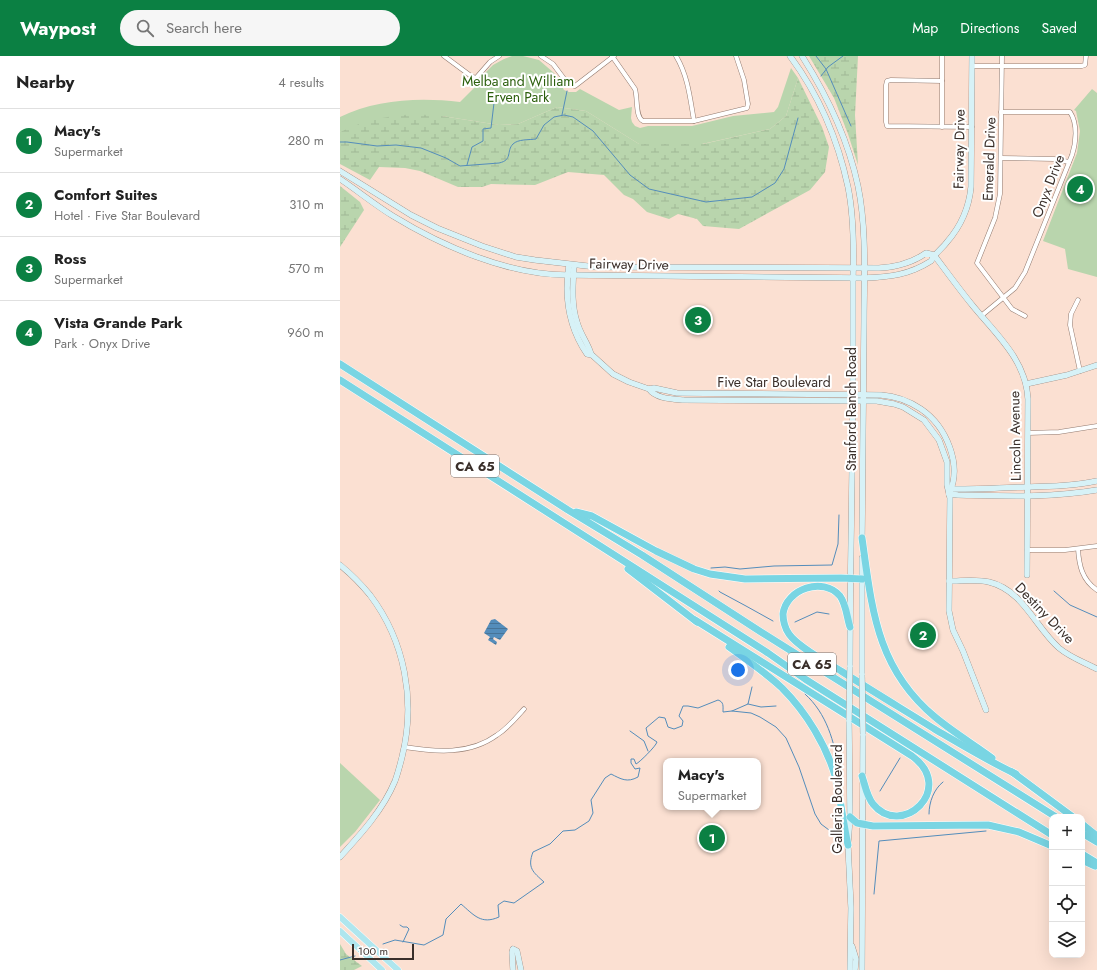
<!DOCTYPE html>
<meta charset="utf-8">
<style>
:root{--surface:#fff;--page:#f6f6f6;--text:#222;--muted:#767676;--line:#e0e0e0;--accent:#0b8043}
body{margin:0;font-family:Jost,sans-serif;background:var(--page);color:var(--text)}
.controls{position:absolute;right:12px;bottom:12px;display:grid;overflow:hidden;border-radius:8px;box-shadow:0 4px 16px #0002}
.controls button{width:36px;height:36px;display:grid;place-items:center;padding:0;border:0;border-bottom:1px solid var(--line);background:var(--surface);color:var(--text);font:20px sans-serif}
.scale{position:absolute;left:12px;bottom:10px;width:62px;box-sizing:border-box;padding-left:4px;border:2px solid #3a2f2a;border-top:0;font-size:11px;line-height:14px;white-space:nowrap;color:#3a2f2a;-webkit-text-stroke:3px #fff;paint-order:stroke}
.you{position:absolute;left:398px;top:614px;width:14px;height:14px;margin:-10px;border:3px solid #fff;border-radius:50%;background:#1a73e8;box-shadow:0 0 0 6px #1a73e833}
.badge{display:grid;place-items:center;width:26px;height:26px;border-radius:50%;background:var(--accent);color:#fff;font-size:13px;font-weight:700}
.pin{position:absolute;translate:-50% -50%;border:2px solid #fff;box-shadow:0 1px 4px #0006}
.popup{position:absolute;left:323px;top:702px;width:98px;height:52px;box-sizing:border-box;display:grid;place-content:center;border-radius:8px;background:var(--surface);filter:drop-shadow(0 1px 3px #0005);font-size:13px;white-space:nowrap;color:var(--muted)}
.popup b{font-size:15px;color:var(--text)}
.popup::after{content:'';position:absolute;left:50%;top:100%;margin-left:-8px;border:8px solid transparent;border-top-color:var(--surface)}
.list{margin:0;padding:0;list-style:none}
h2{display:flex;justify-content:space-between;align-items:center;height:52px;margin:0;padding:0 16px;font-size:17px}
h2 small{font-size:13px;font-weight:400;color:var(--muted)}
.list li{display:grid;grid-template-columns:26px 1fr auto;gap:12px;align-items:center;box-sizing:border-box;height:64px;padding:0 16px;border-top:1px solid var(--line)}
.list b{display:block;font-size:15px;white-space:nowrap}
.list p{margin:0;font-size:13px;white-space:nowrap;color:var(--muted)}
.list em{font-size:13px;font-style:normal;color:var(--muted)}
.icon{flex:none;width:22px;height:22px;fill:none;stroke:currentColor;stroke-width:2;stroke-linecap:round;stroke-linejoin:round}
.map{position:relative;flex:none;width:757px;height:914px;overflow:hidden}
header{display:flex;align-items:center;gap:24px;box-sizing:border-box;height:56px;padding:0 20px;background:var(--accent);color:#fff}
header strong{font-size:19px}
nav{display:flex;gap:22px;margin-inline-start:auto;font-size:14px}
.search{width:280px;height:36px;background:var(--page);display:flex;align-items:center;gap:10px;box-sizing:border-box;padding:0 14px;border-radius:22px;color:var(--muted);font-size:15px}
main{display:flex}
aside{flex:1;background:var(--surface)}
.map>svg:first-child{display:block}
</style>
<header>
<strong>Waypost</strong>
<div class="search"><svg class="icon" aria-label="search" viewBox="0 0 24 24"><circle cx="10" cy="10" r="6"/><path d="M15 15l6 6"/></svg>Search here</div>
<nav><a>Map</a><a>Directions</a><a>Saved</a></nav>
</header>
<main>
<aside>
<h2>Nearby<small>4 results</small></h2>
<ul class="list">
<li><span class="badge">1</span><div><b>Macy's</b><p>Supermarket</p></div><em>280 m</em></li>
<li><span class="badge">2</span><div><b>Comfort Suites</b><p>Hotel · Five Star Boulevard</p></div><em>310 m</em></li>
<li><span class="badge">3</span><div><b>Ross</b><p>Supermarket</p></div><em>570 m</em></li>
<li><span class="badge">4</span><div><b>Vista Grande Park</b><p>Park · Onyx Drive</p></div><em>960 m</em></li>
</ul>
</aside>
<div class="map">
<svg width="757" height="914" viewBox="0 0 757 914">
<defs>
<pattern id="wetland-marsh" width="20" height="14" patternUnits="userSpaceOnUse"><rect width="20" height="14" fill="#b9d5ad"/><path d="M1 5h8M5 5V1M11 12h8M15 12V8" fill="none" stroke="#a0b795"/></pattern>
<pattern id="water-rules" width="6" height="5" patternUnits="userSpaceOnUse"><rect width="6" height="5" fill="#548dbb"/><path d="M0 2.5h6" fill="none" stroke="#477498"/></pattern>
</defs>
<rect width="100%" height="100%" fill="#fbe0d2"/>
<g fill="#b9d5ad">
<path d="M172 0H183L199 4 214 17 224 34 229 36H236L240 33 279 54 292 51 291 62 292 66 295 70 300 72 308 70H352L393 60 434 56 438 51 451 12 458 22 446 60 430 73 362 88 318 91 299 88 246 55 217 51 178 68 159 69 102 60 0 76V61C36 43 81 41 120 46L142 24 145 17 153 9 164 3Z"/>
<polygon points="752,33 757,37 757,221 728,213 725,193 703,185 737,97 740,75 736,55 734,54"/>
<polygon points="0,707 40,744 15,776 0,791"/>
</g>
<g fill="url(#wetland-marsh)">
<polygon points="469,0 518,0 515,59 518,109 508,78 494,42"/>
<polygon points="458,22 482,71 489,91 485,116 470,134 399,173 363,170 357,163 338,158 329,163 307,156 293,143 284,139 264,119 228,116 195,129 151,128 142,131 118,131 80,115 65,112 39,111 30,124 0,108 0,76 26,65 53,60 74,58 102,60 159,69 178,68 217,51 246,55 299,88 363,88 430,73 446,60"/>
<polygon points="0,130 20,146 24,154 0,191"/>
<polygon points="0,888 6,898 22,910 14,914 0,914"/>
</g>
<polygon fill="url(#water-rules)" points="155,563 168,573 160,584 154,581 153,583 157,586 156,589 148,584 150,581 144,577 151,564"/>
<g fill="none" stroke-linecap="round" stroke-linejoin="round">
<g stroke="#548dbb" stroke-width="1">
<polyline points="476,0 486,13 511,70"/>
<polyline points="481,20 488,11 503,0"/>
<polyline points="222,59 227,35"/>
<path d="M0 86H7L37 90 56 89 81 92 106 102 120 110 159 107C173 104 166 95 173 88 178 83 189 84 196 83L204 69 214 61 224 59 233 61 253 75 290 119 309 133 366 146 412 141 435 127 444 113 458 62"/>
<polyline points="127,109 132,91 143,85 143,73 151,72 154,47"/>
<polyline points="371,512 385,511 400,513 434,510 492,509 498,488 499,459"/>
<polyline points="379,535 380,536 406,550 433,565"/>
<polyline points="714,535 730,549 757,561"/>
<polyline points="455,566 477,556 489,558"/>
<path d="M465 638C487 658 494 685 499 714"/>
<polyline points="408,648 421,651 436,650"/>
<polyline points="392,655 411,657 420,661 436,671 446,682 459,711 475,758 481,768 489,774"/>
<polyline points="290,675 304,685 308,695"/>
<polyline points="540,735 560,702"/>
<path d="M589 758C589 746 594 733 603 726"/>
<polyline points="534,838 539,785 646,775"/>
<polyline points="60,869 63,871 67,871 69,873 63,886"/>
<path d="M43 888 55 884 84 889 103 879 106 863 121 848C134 859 141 869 159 861L158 849 164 845 174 847 204 826C193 816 187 812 193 796L210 788 223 775 235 774 249 765 253 757 251 744 265 722 271 718C281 723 287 727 298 721L300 712 295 713 291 707V703H294L296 708C300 706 316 690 317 686L308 680 306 672 319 661 325 662 328 671 334 673 342 670 343 665 339 660 343 650H348L358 652 378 644C384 646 383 650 383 656L392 655 408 648 412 631"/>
<polyline points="0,904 15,900"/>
</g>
<g stroke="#927a6f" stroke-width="5">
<g id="street">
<polyline points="104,0 131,20 136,22 150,6 159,0"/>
<polyline points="201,0 213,8 228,28 235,30 274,0"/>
<path d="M272 0 295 33C298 43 295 61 303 65H354L407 52 408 48 404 24 396 0"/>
<path d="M336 0C348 20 350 42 354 65"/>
<polyline points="662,0 660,138 655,162 637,207 672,253 685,260"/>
<polyline points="632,10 742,10 745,9 746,0"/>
<polyline points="602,25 551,24 547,25 546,29 546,66 547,70 632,71"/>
<polyline points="602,71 602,0"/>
<polyline points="661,102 714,103 729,106"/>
<polyline points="738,244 731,258 730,269 740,315"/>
<path d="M641 260 675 232 685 216 732 99C736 87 738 68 730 56H661"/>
<polyline points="688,377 719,376 757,370"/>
<path d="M738 493C739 509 742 524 757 534"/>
<polyline points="687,494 725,494 757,490"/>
<path d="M64 691C96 696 130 699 157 679 168 672 176 662 184 653"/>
</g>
</g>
<g stroke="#927a6f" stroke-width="6">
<g id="secondary">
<path d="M450 0C479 39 498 84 508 131 514 161 514 191 513 222 513 246 513 270 513 294 513 400 510 506 510 611"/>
<path d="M462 0C488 41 508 83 518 130 527 174 524 222 524 266 523 339 523 412 522 485"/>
<path d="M0 115 71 159 97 172 142 190 176 201 195 204 256 211 539 212C556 211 572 207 586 197L594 199"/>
<path d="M0 123C18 135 35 149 53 160 102 190 168 219 227 219L524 222C550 221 569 219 591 205 595 197 602 193 607 186 621 170 629 152 631 131L632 0"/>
<path d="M594 199C607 216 619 233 633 250 656 278 686 304 688 343L687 519"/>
<path d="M229 209C224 241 228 270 247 298L252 299 273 318 289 326 309 333 314 332 337 337 541 339C555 340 569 345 581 353 606 370 623 409 609 438"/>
<path d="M234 209C233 228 231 248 237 266 240 278 248 287 251 298"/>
<polyline points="686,328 727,319 757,309"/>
<path d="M309 333C316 343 333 343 344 344L537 345 554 348 563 351 584 364 599 384 607 406V429L610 442 609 555 613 574 623 595 646 654"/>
<path d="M610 433C626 433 642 433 659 432 692 430 724 432 757 425"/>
<path d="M609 438 618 439C665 440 711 442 757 434"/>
<path d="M0 509C11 518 21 528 30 539 65 585 76 645 62 701 60 709 58 717 55 725 43 754 21 778 0 801"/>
<path d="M609 525C622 525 637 523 649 526 683 534 695 571 719 592 731 602 744 606 757 613"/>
<polyline points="522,619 522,502"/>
<polyline points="509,664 510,761 508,789 511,852 510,914"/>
<polyline points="512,890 516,903 515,914"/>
<polyline points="173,893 177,895 181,914"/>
<polyline points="173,893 172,896 173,914"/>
<polyline points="522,914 523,678"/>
</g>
</g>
<g stroke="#fff" stroke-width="7">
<g id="primary">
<polyline points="0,861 58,914"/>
<polyline points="0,875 42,914"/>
</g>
</g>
<g stroke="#fff" stroke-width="8">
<g id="highway">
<polyline points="0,308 228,454 302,499 421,576 716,761"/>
<polyline points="0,324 428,597 465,623 712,779"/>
<polyline points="236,456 252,460 316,495 354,513 370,518 405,523 501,522 522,523"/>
<path d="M522 482C532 552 536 612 595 661 613 676 633 688 652 702"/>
<polyline points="288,513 357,566"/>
<path d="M355 564 572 700C617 733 561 783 533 748 527 741 525 729 522 720"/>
<path d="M510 571C507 562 506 548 500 540 483 520 446 533 443 558 443 564 445 573 449 578 458 591 486 606 501 615 532 635 564 654 596 674 622 689 648 705 676 718"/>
<path d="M389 591C407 604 426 617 442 632 466 656 487 690 496 723 501 745 503 767 508 789"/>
<polyline points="672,716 733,761"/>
<polyline points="510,761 517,767 533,770 648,769 679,776 712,790"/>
<polyline points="742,768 757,780"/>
<polyline points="742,777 757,786"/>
<polyline points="742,798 757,807"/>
<polyline points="742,804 755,810"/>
</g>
</g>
<use href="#street" stroke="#fff" stroke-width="4"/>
<use href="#secondary" stroke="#d7f2f7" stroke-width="5.5"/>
<use href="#primary" stroke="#afe6ee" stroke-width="6"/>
<use href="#highway" stroke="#79d5e3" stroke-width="7"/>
<g stroke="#927a6f" stroke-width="6" stroke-linecap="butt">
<g id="secondary-bridge">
<polyline points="522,619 523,678"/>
<polyline points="509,664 510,611"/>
</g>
</g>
<use href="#secondary-bridge" stroke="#d7f2f7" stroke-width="5.5"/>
</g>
<g text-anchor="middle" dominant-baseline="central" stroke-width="4" stroke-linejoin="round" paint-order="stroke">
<g fill="#fff" stroke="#756d6a" stroke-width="1">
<rect x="111" y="399" width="48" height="22" rx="3"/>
<rect x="448" y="597" width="48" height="22" rx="3"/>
</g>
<g font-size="13" font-weight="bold" fill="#3a2f2a">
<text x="135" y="410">CA 65</text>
<text x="472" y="608">CA 65</text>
</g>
<g font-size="14" fill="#2d600e" stroke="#fff">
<text x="178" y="25">Melba and William<tspan x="178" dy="16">Erven Park</tspan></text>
</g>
<g font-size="14" fill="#3a2f2a" stroke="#fff">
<text transform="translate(619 93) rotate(-89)">Fairway Drive</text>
<text transform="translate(649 103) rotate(-88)">Emerald Drive</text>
<text transform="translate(708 130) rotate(-69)">Onyx Drive</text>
<text transform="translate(289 208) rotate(1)">Fairway Drive</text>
<text x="434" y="326">Five Star Boulevard</text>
<text transform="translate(511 353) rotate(-90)">Stanford Ranch Road</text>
<text transform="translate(675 380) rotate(-91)">Lincoln Avenue</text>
<text transform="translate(705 557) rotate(46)">Destiny Drive</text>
<text transform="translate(497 743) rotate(-90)">Galleria Boulevard</text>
</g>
</g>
</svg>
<div class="controls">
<button>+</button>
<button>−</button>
<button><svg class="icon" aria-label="locate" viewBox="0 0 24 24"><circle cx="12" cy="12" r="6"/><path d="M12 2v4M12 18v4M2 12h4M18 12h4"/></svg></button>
<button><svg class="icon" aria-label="layers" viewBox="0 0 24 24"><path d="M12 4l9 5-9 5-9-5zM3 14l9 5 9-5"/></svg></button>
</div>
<div class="scale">100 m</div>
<div class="you"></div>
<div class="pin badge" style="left:372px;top:782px">1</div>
<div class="popup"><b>Macy's</b>Supermarket</div>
<div class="pin badge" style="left:583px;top:579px">2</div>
<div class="pin badge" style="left:358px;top:264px">3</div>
<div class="pin badge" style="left:740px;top:133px">4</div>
</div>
</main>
